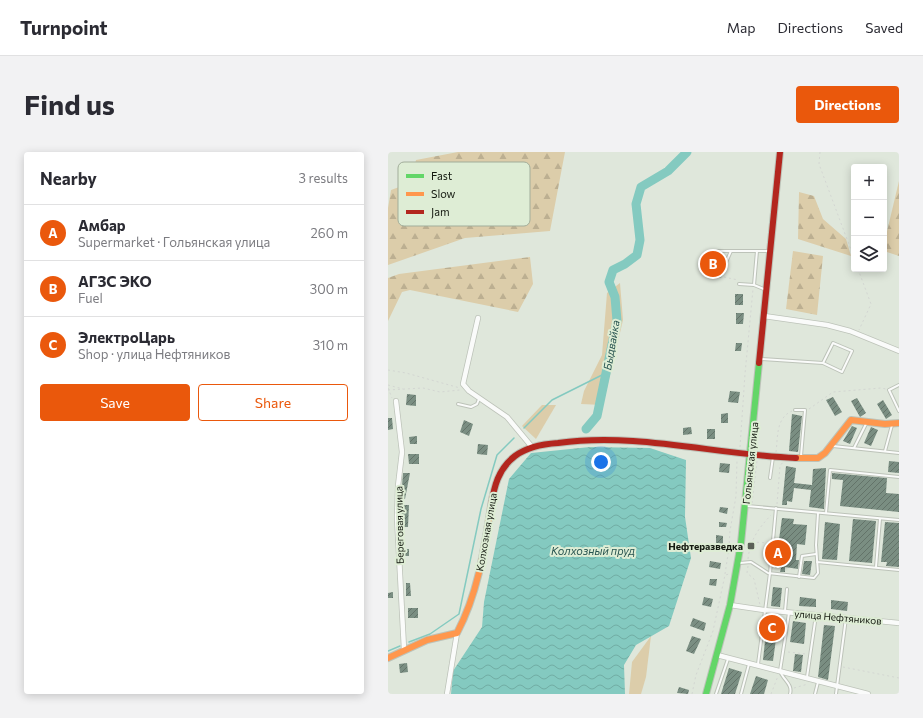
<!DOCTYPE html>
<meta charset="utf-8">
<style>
:root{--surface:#fff;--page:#f2f2f3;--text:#2b2b33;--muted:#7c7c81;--line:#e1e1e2;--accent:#ea580c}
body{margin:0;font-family:Commissioner,sans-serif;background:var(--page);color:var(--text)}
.controls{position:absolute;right:12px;top:12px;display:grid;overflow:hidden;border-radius:4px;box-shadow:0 2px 10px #0003}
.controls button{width:36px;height:36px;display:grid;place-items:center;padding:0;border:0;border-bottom:1px solid var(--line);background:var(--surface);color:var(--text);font:20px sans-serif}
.you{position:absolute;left:213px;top:310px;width:14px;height:14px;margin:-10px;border:3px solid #fff;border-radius:50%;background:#1a73e8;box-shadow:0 0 0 6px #1a73e833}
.badge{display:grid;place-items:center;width:26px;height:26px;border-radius:50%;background:var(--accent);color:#fff;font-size:13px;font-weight:700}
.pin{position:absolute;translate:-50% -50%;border:2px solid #fff;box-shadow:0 1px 4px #0006}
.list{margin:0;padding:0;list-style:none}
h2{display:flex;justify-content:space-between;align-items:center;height:52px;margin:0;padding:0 16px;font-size:17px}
h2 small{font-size:13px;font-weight:400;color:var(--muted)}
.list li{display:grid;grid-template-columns:26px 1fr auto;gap:12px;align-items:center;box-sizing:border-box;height:56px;padding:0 16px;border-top:1px solid var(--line)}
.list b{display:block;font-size:15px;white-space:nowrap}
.list p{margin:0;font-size:13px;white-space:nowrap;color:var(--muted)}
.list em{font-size:13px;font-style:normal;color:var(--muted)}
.actions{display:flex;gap:8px;padding:12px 16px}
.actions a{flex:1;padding:9px 0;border:1px solid var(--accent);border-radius:4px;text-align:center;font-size:14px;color:var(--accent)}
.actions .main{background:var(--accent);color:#fff}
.icon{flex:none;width:22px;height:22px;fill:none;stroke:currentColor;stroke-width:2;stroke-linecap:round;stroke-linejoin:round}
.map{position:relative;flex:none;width:511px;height:542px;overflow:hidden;border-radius:4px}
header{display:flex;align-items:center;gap:24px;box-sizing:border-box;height:56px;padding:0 20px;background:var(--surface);border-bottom:1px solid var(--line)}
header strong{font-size:19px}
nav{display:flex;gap:22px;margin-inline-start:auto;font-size:14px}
.intro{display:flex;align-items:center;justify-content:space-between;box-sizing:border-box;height:96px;padding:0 24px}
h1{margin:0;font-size:28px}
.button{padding:10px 18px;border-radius:4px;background:var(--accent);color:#fff;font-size:14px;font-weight:700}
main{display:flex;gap:24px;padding:0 24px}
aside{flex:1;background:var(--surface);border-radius:4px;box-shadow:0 2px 10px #0003}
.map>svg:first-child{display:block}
</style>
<header>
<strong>Turnpoint</strong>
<nav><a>Map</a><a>Directions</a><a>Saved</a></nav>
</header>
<div class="intro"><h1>Find us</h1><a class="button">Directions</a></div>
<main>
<aside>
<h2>Nearby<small>3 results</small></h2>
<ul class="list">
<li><span class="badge">A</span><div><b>Амбар</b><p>Supermarket · Гольянская улица</p></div><em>260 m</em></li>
<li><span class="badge">B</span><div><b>АГЗС ЭКО</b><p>Fuel</p></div><em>300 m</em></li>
<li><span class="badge">C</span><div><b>ЭлектроЦарь</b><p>Shop · улица Нефтяников</p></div><em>310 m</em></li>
</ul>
<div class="actions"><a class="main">Save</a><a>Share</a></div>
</aside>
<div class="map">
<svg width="511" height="542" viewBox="0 0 511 542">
<defs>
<pattern id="forest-firs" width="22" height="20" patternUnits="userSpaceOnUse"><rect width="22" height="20" fill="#dccdaa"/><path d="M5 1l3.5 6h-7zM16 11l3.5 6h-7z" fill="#bcaf91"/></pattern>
<pattern id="water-waves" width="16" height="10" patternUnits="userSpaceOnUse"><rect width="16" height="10" fill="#84cac0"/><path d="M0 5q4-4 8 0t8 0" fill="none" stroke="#71ada4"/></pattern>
<pattern id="building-hatch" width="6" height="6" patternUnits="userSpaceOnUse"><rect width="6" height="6" fill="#7a8e82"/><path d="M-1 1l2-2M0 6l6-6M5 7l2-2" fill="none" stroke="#637369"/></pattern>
</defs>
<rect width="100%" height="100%" fill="#dfe7db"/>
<g fill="#dccdaa">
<polygon points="232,131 235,168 215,253 193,252 196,239 214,203 219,141"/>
<polygon points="154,253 168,253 148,287 134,274"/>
<polygon points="263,484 258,525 253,542 241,542 244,510"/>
</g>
<g fill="url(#forest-firs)">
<polygon points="70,0 177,0 162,79 77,86 0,113 0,56 3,38 22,31 28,8"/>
<polygon points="511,29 511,104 496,99 496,92"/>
<polygon points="411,40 426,44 435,67 458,87 463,104 410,87"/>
<polygon points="405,99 435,104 429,163 398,157"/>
<polygon points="142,105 145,132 130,160 22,138 14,140 0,169 0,126 11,122"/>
</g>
<polygon fill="url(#water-waves)" points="202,295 262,296 298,308 297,365 303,406 281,474 248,493 236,513 237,542 63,542 65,519 94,475 96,450 121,327 143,301"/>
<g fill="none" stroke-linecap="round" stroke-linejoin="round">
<g stroke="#84cac0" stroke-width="1.5">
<polyline points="136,276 164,248 218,221"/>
<polyline points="21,490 42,482 71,462 93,357 109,303 126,286"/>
<polyline points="0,499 12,494"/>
</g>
<polyline stroke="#84cac0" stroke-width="9" points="198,277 209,264 229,169 227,145 221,130 225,118 237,112 249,103 252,88 248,52 253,35 280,19 299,0"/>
</g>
<g fill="url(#building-hatch)">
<rect x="347" y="142" width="8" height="11"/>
<polygon points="348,161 356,161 355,172 348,172"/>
<polygon points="348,191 354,191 353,199 347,199"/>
<polygon points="342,239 352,240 350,251 340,250"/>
<polygon points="19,242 28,243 28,254 18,253"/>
<polygon points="445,245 454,260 447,264 438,248"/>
<polygon points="469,246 478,261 472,265 463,249"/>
<polygon points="495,248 504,263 498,267 489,252"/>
<polygon points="340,261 340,271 333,271 333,262"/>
<polygon points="404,262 414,264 410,300 401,299"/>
<polygon points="0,266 4,266 5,277 0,278"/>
<polygon points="76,268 85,272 81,284 72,280"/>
<polygon points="464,274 469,276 462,292 455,289"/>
<polygon points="303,275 304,282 295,283 295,276"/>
<polygon points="483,275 490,278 483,294 476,291"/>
<rect x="319" y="277" width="8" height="10"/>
<polygon points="29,284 29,292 22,292 21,285"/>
<polygon points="90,292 100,293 99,303 89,302"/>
<polygon points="20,302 31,302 31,312 21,312"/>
<polygon points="501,309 511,310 511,321 500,320"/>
<polygon points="332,311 342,312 341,321 331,320"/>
<polygon points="398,314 408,316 406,331 424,333 425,317 438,316 436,357 421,355 423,338 406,336 404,350 399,349 399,353 394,353"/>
<polygon points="15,321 22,321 17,347 13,347"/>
<polygon points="444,321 499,326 498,341 511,342 511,360 452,354 455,328 444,327"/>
<polygon points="13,353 21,353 20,375 14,375"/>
<polygon points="332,355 340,356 339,362 331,360"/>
<polygon points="394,366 406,367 405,372 419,373 417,393 409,392 408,408 411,408 410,417 397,415 397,420 392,420 393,416 387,416"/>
<polygon points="465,367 488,369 484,411 461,409"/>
<polygon points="331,370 339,371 338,375 331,375"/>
<polygon points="437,370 452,372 449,408 434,407"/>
<polygon points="497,370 511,371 511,415 498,414 499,410 493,410"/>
<polygon points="328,383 335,384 335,395 328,395"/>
<rect x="15" y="397" width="6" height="7"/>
<polygon points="322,409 333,411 332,417 321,415"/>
<polygon points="416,409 424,409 422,423 414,422"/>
<polygon points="322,427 329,427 328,434 321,433"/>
<polygon points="18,431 22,431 23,444 18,444"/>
<polygon points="385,435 394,436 392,455 383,454"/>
<polygon points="5,440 5,446 0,446 0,441"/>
<polygon points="316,445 325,447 323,455 314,453"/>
<polygon points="412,445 428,447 428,455 411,454"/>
<polygon points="443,448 460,450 459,459 443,457"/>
<rect x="20" y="456" width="10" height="10"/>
<polygon points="305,466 318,471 316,479 302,474"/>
<polygon points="405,469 418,471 416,492 402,490"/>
<polygon points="379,470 390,472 385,509 375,508"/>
<polygon points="436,473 447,474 440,528 430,525"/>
<polygon points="304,484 313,487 306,502 298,499"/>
<polygon points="407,502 415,503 413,520 405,519"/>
<polygon points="19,511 20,520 12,521 11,512"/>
<polygon points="341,516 354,520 347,542 333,542"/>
<polygon points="368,524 380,528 376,542 362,542"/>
<polygon points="291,535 301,538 300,542 289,541"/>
</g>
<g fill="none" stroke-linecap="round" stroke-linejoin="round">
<g stroke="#bdc3b9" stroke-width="4">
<g id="lane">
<path d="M343 99 332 124 323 123 330 99C347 99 364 99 382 99"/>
<polyline points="351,132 366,133 378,138"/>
<polyline points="366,133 369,99"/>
<polyline points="373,207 435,211 454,220 464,199 445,191 435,211"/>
<polyline points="511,233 501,238 511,259"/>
<polyline points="70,252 83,255 89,252 91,247"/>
<polyline points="407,258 417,258 413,304"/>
<polyline points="445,294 511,301"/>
<polyline points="466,296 479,270"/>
<polyline points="497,299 504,273"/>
<polyline points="382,326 385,305"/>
<polyline points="359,354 511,368"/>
<polyline points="438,361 442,318 511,325"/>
<polyline points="429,410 511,418"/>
<polyline points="352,411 363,410 380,421 426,426 430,421 428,393 430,361"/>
<polyline points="488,415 492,367"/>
<polyline points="411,425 414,404 428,402"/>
<polyline points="397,459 399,437"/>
<path d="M401 461 392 519C395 528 405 532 402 542"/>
<polyline points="370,512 382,421 388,356"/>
<polyline points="419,525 428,463"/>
<polyline points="328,542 340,507"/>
<polyline points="353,542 361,512"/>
<polyline points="427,542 430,530"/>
<polyline points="448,542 458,466"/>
</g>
</g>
<g stroke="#bdc3b9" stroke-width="6">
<g id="street">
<polyline points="376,164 439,173 462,179 511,199"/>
<polyline points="90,166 75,232 81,239 119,265 144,295"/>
<polyline points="8,249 14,300 10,334 9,366 16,497"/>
<polyline points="342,453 376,458 511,471"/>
<polyline points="329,503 480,542"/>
<polyline points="59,542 69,481"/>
</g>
</g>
<g stroke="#bdc3b9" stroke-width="8">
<polyline id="fast" points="318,542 342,453 353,391 371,211"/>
</g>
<g stroke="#bdc3b9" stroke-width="8">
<g id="slow">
<polyline points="408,306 430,306 437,301 463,268 497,272 511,271"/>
<path d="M0 506 39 488 69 481C90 441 96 399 103 354"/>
</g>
</g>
<g stroke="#bdc3b9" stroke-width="8">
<g id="jam">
<polyline points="371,211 392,0"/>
<path d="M103 354C106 335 110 317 127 304 139 295 155 292 170 291 250 280 328 303 408 306"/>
</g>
</g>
<g stroke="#d3d6d2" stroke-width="1" stroke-dasharray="2 3" stroke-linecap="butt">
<polyline points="432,0 431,12 466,106"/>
<polyline points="470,117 483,152 471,178"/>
<polyline points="336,125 350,128"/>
<polyline points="0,218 18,221 72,236"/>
<polyline points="0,233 15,237"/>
<polyline points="0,236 4,246"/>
<polyline points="0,238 35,236 52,240 72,238"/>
<polyline points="421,257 445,240 493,236 498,237"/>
<polyline points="352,295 357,222 365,137"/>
<path d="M388 300C390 284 388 266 404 259"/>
<polyline points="364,351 369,309"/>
<polyline points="389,352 392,314 395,310"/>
<polyline points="364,390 381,391"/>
<polyline points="347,396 341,395 342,379 348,344 349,308"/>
<path d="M360 407C362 388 370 377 383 363"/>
<polyline points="360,414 359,421 366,427 372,453"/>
<polyline points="337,422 341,396"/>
<polyline points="400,500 418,502"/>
<polyline points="455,515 511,526"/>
<polyline points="406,536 420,532"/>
<polyline points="304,542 308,523 325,479 337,423 342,422"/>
<polyline points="383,542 390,524"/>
<polyline points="510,542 511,540"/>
</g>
<use href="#lane" stroke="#fafbfa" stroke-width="2"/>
<use href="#street" stroke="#fafbfa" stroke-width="4.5"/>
<use href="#fast" stroke="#63d668" stroke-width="6"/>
<use href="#slow" stroke="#ff974d" stroke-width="6"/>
<use href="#jam" stroke="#b3261e" stroke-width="6"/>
</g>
<rect fill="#5b6157" stroke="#deedd5" stroke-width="1.5" x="359" y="390" width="8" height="8" rx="2"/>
<g text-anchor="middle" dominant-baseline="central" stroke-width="4" stroke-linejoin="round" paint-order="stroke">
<g font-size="10" fill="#141910" stroke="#deedd5">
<text transform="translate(362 311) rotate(-84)">Гольянская улица</text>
<text transform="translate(11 373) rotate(-91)">Береговая улица</text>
<text transform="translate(98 380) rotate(-80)">Колхозная улица</text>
<text transform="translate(450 465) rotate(5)">улица Нефтяников</text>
</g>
<g font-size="10" font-weight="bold" fill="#141910" stroke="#deedd5" text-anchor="end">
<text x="355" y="394">Нефтеразведка</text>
</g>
<g font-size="11" font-style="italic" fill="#27534f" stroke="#deedd5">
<text transform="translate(223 193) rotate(-80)">Быдвайка</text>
<text x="205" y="398">Колхозный пруд</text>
</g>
</g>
<rect x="10" y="10" width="132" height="64" rx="6" fill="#deedd5" stroke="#a1ad9a" stroke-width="1"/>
<rect x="18" y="22" width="18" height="4" fill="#63d668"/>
<rect x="18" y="40" width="18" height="4" fill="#ff974d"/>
<rect x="18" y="58" width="18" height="4" fill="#b3261e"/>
<g font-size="11" fill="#141910">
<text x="43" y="28">Fast</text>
<text x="43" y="46">Slow</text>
<text x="43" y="64">Jam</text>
</g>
</svg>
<div class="controls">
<button>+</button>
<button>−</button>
<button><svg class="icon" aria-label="layers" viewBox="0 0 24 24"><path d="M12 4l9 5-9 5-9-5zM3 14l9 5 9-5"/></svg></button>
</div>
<div class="you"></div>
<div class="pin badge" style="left:390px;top:401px">A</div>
<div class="pin badge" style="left:325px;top:112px">B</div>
<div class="pin badge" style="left:384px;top:476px">C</div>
</div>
</main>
